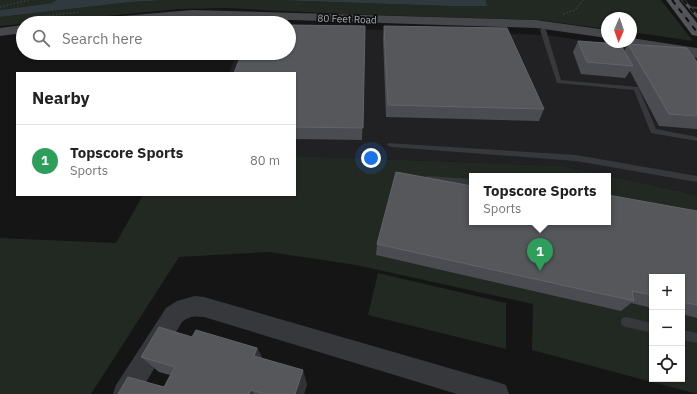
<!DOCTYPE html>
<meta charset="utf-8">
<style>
:root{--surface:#fff;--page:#f2f2f2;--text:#222;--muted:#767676;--line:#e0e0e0;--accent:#db2777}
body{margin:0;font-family:"IBM Plex Sans",sans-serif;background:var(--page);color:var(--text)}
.controls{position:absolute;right:12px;bottom:12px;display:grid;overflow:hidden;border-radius:0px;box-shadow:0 1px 3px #0004}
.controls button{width:36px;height:36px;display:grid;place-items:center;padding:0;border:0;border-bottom:1px solid var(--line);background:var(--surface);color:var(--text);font:20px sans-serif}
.compass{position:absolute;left:601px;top:12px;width:36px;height:36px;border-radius:50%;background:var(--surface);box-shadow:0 1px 3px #0004;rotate:182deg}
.you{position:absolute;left:371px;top:158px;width:14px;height:14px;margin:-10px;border:3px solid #fff;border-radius:50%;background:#1a73e8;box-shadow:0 0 0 6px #1a73e833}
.badge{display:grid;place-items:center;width:26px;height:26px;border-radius:50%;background:var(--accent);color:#fff;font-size:13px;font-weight:700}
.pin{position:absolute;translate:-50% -33px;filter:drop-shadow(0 1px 2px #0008)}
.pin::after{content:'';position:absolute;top:21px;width:14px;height:12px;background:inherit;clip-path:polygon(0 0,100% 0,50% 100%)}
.popup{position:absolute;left:469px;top:173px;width:142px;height:52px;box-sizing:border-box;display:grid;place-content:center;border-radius:0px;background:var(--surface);filter:drop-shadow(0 1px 3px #0005);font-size:13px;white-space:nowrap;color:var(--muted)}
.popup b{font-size:15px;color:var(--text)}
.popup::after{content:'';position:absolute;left:50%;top:100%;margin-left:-8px;border:8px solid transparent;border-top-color:var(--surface)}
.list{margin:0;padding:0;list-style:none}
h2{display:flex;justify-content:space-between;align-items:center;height:52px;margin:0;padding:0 16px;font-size:17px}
h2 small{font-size:13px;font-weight:400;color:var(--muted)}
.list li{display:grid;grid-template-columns:26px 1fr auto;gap:12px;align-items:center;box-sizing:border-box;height:72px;padding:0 16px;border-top:1px solid var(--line)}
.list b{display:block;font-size:15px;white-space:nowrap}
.list p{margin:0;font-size:13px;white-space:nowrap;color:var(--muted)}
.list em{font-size:13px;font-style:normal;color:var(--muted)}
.icon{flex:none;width:22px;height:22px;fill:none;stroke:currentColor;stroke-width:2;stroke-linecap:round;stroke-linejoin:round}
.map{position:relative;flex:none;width:697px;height:394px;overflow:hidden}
.search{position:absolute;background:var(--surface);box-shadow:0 1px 3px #0004;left:16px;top:16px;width:280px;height:44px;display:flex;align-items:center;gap:10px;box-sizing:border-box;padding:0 14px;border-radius:22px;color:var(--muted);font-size:15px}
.panel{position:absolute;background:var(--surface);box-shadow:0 1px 3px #0004;left:16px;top:72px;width:280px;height:124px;border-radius:0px}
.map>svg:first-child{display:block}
</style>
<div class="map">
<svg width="697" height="394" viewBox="0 0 697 394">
<rect width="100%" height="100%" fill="#151516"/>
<polygon fill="#212123" points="289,27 547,35 697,58 697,195 563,166 295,156 295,73 229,73 237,53 289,53"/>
<g fill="#222822" fill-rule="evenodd">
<polygon points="0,0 56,0 52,3 0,10"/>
<polygon points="168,0 273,0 449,6 487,5 486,0 661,0 693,41 631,32 631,18 607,18 607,29 540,20 342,14 227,8 179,9 0,26 0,17 131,2"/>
<path d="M295 156 563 166 697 195V394L532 350 533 304 356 265 269 252 179 257 91 394H0V238L116 243 143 195H295ZM472 176H608V222H472ZM652 277H682V379H652Z"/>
<polygon points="378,273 506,303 506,349 368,315"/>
</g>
<g fill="#2f393e">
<polygon points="56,0 168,0 131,2 0,17 0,10 52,3"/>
<polygon points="273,0 486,0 487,6 449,6"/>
</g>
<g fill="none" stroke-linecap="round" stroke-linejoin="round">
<g stroke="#3c3f42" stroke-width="1.5" stroke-dasharray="1.5 2" stroke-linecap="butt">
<polyline points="0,7 29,0"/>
<polyline points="563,14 575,10 583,0"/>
<polyline points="28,18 79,12"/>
</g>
<g fill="#36383b" fill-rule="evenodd">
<polygon points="688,6 697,7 697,9 688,8"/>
<polygon points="543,28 546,30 561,80 638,87 656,129 697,137 697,141 651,133 634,90 557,83 540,30"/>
<polygon points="388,143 576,155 697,176 697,182 576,161 391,147 387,145"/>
<polygon points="427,176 472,179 472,185 427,182 423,179"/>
<polygon points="626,317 652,323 652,333 622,326 621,322 622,318"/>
<polygon points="682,330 697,333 697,343 682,340"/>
</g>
<path fill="#36383b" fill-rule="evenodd" d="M195 296 204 297 497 382 506 385 509 394H457L204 317C195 316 189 316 182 322L139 394H113L116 385 166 308 177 301Z"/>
<g fill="#45474b" fill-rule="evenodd">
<polygon points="192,10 536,20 607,30 607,38 536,28 229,18 192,18 134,23 80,23 82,20 87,19"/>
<polygon points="23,25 23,33 0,36 0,28"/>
<polygon points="631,38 697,48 697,58 629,46 624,45 622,42 631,42"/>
</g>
<polygon fill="#53555a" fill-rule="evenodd" points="666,0 679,0 697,23 697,36 692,35"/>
<g stroke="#505256" stroke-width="3">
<g id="rail">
<polyline points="672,0 697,32"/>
<polyline points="683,0 697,16"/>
</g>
</g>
<use href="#rail" stroke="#101011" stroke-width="2" stroke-dasharray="5.5" stroke-linecap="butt"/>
</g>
<g fill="#4b4c51">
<polygon points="365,26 362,140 295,139 295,73"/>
<polygon points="384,26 544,109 539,121 386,117 383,38"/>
<polygon points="578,41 624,51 628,44 697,62 697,129 659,126 630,71 625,78 581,74 573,52"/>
<polygon points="697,211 697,318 682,314 682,277 652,277 652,308 631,303 621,311 376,255 377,244 472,222"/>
<polygon points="192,337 257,348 263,359 307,384 304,394 118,394 164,387 170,375 159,372 141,357"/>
</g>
<g fill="#313235">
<polygon points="257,348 265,363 254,356"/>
<polygon points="303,370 307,384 304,394 295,394"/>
<polygon points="251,390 254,394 249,394"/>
</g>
<g fill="#55575b" stroke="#626469">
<polygon points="289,25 365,26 363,128 295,127 295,73 234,73 242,53 289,53"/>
<polygon points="384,26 507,28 544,109 388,105"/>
<polygon points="578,41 620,44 633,66 587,62"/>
<polygon points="628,44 687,48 697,62 697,116 669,114"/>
<polygon points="396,172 472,186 472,222 608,222 608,195 697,211 697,305 682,302 682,277 652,277 652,295 632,291 634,301 377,244"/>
<polygon points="159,327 192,337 196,330 257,348 254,356 303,370 295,394 265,394 251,390 249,394 118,394 128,377 164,387 175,367 141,357"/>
</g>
<g text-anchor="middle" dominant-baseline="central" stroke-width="3.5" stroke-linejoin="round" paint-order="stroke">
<g font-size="10" fill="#a8aeb5" stroke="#101011">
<text transform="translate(347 19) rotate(2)">80 Feet Road</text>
</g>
</g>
</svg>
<div class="controls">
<button>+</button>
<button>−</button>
<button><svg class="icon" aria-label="locate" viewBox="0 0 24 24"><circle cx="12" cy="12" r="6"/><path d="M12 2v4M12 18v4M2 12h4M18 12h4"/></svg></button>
</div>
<svg class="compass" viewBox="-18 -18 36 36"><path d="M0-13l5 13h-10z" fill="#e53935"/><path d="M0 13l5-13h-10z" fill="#767676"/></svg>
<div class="you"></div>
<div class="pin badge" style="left:540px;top:271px;background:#2e9e5b">1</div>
<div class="popup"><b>Topscore Sports</b>Sports</div>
<div class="search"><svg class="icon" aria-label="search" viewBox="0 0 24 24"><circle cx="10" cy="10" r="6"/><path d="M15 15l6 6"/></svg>Search here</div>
<section class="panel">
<h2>Nearby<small></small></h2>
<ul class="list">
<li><span class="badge" style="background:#2e9e5b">1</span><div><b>Topscore Sports</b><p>Sports</p></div><em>80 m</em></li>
</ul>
</section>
</div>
